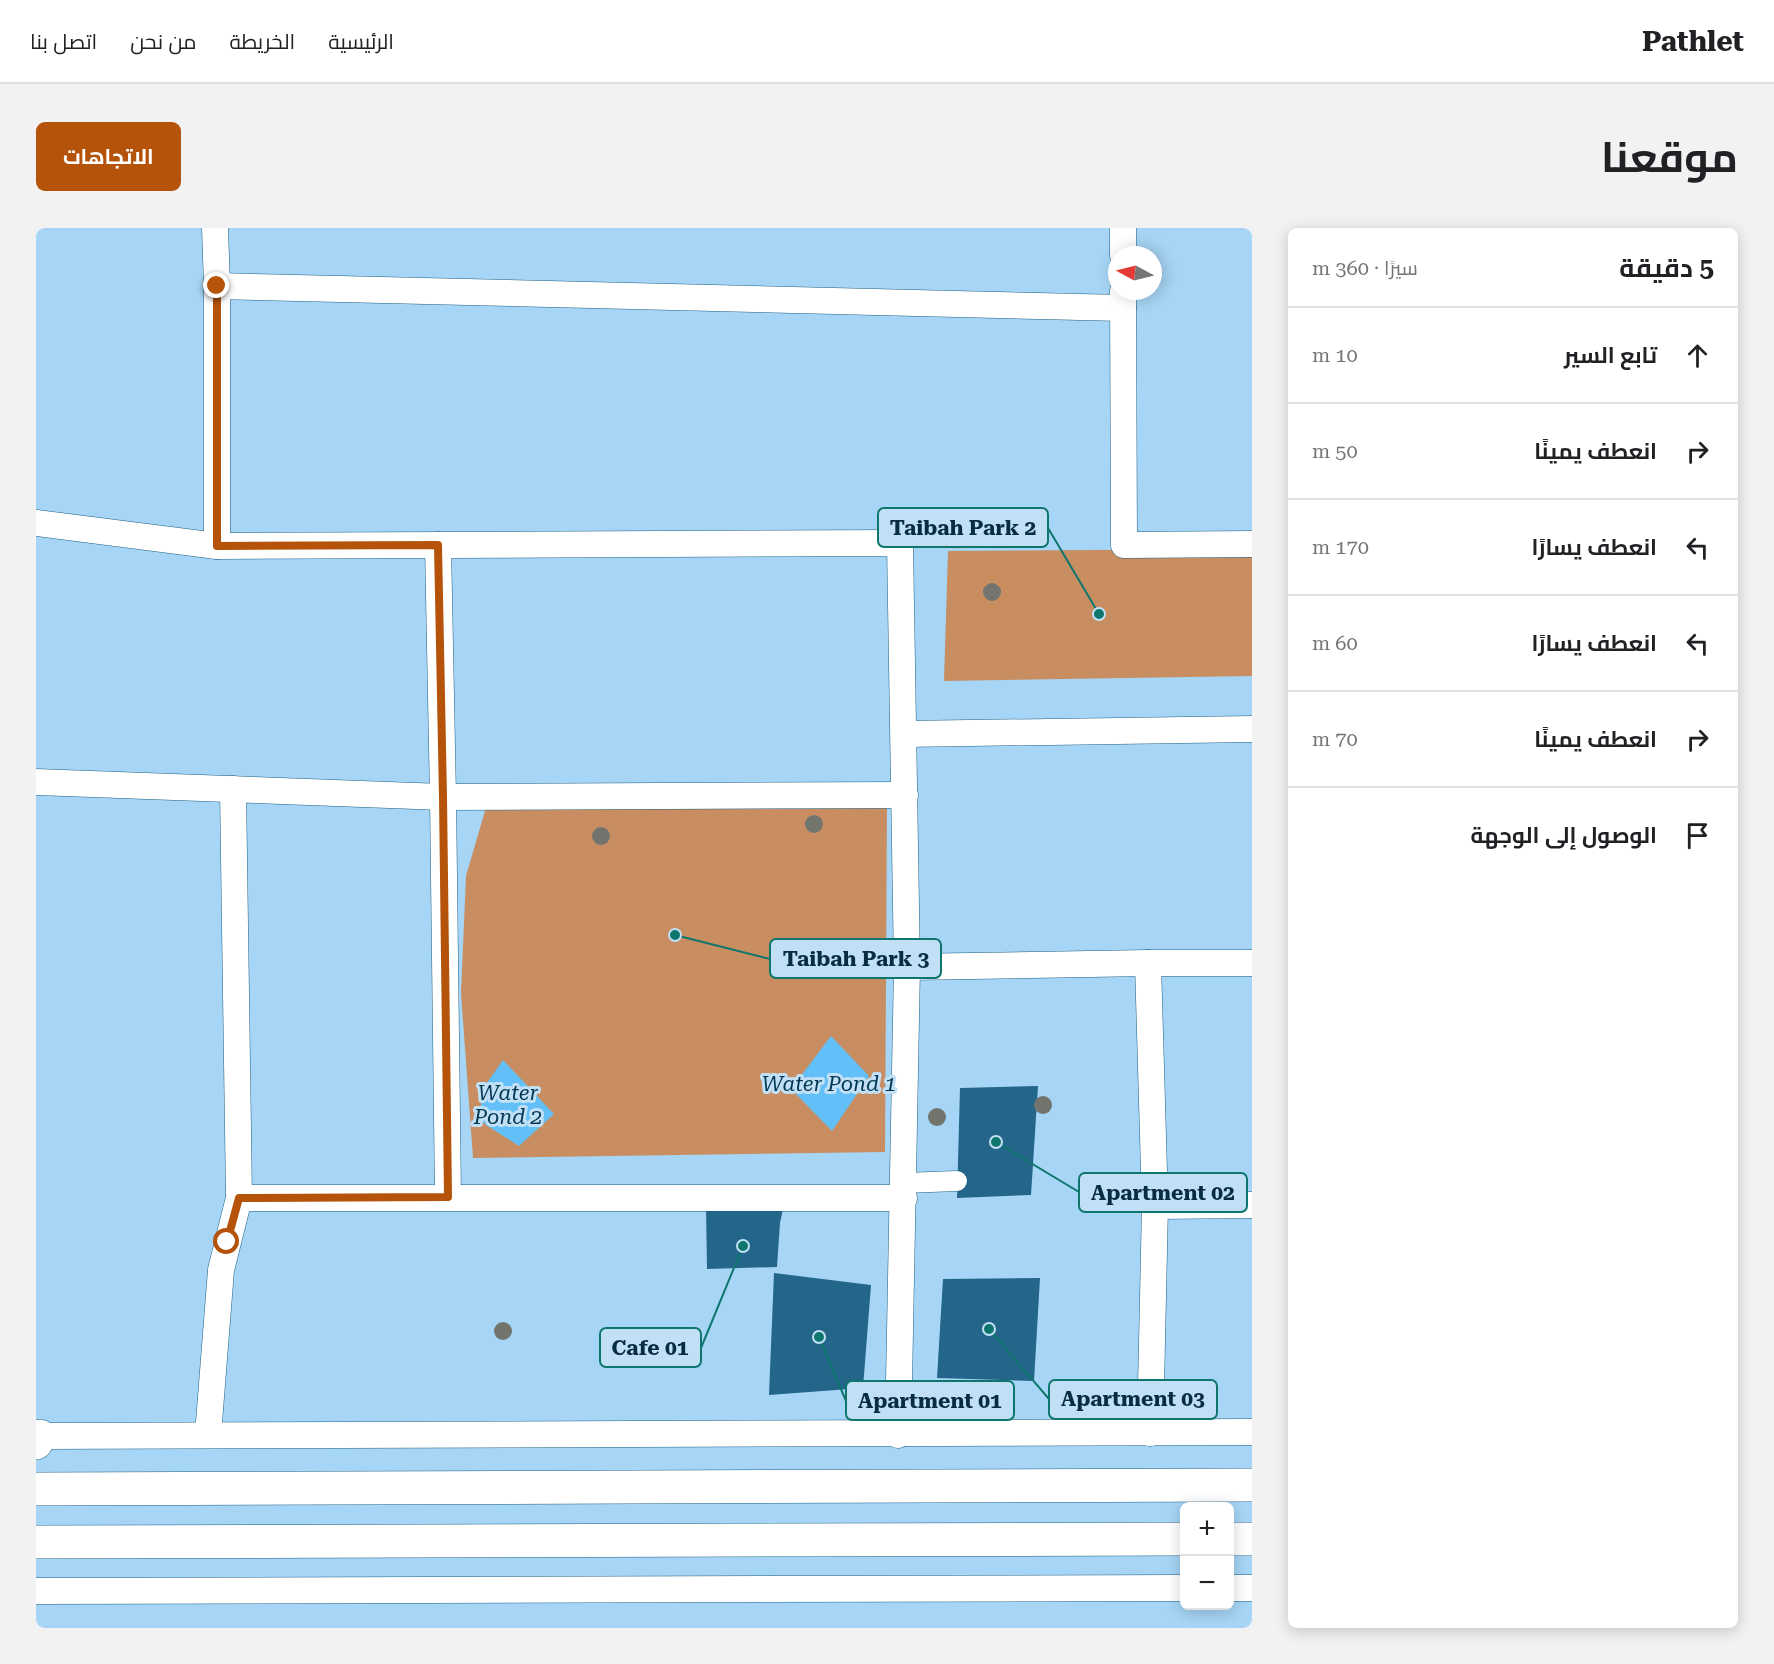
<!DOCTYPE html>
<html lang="ar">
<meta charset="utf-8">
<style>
:root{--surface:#fff;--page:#f2f2f2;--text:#202124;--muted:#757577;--line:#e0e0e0;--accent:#b45309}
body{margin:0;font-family:"Roboto Serif",Cairo,serif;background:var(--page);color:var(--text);direction:rtl}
.controls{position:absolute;right:18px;bottom:18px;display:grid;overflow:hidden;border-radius:9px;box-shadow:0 3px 15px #0003}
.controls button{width:54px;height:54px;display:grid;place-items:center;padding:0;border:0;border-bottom:2px solid var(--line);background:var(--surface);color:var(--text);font:30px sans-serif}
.compass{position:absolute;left:1072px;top:18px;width:54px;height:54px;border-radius:50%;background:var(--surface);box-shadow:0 3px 15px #0003;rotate:277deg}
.stop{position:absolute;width:18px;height:18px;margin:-14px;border:4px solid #b45309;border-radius:50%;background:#fff}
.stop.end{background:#b45309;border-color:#fff;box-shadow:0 2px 6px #0008}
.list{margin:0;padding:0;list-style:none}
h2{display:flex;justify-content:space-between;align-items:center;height:78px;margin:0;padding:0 24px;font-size:26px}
h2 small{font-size:20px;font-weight:400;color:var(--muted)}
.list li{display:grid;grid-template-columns:39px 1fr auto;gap:18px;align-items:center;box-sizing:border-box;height:96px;padding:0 24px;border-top:2px solid var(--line)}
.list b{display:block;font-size:22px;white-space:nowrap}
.list em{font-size:20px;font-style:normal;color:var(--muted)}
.icon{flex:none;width:33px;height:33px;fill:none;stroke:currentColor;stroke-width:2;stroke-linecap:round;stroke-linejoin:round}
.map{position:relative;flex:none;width:1216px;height:1400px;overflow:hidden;direction:ltr;border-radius:9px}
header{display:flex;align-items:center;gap:36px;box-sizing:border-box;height:84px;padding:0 30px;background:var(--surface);border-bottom:2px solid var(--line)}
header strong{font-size:28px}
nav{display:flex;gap:33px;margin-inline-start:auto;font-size:21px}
.intro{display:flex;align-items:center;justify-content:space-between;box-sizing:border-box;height:144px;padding:0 36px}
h1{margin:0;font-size:42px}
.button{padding:15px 27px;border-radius:9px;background:var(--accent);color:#fff;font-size:21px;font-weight:700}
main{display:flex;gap:36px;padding:0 36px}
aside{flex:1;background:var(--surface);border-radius:9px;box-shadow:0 3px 15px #0003}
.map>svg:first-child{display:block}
</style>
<header>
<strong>Pathlet</strong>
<nav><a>الرئيسية</a><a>الخريطة</a><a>من نحن</a><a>اتصل بنا</a></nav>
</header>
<div class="intro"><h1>موقعنا</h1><a class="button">الاتجاهات</a></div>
<main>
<aside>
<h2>5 دقيقة<small>سيرًا · 360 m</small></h2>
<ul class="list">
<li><svg class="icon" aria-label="ahead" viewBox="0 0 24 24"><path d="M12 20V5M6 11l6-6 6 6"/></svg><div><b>تابع السير</b></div><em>10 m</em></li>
<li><svg class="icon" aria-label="right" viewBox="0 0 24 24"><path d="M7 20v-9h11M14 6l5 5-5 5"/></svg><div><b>انعطف يمينًا</b></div><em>50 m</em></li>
<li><svg class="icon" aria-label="left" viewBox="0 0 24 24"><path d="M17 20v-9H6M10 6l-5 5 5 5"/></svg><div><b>انعطف يسارًا</b></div><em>170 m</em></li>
<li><svg class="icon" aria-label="left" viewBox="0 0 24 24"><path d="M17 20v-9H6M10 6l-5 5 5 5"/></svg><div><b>انعطف يسارًا</b></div><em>60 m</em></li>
<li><svg class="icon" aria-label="right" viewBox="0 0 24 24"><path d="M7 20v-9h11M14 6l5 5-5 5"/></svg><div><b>انعطف يمينًا</b></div><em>70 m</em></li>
<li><svg class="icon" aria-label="arrive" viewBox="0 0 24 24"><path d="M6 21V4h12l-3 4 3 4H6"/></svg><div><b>الوصول إلى الوجهة</b></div></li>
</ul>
</aside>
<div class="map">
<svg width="1216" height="1400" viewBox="0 0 1216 1400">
<rect width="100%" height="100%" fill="#a6d5f5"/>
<g fill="#c88e61">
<polygon points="1216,321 1216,448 908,453 912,323"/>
<polygon points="451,576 851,576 849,924 437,930 425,765 430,648"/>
</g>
<g fill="#62bff7">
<polygon points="795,808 833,848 796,903 755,861"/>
<polygon points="467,832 518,886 483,918 450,897 445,892 445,863"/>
</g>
<g fill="#24658a">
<polygon points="1002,858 995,967 921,970 924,860"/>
<polygon points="670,976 748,976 744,995 741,1039 671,1041"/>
<polygon points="738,1045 835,1057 827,1160 733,1167"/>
<polygon points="1004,1050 998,1153 901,1150 907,1051"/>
</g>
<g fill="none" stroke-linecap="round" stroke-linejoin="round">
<g stroke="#1f6085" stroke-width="21">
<polyline id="pedestrian" points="868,955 921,953"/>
</g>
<g stroke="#1f6085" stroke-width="27">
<g id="minor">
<polyline points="179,0 181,58 181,318"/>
<polyline points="1087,0 1087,27"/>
<polyline points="181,58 1087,80"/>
<polyline points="1087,63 1088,317 1216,316"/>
<polyline points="0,295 181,318 864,315 871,739 862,1207"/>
<polyline points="402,317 407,569 412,969"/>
<polyline points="868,506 1216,501"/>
<polyline points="0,554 407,569 869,567"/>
<polyline points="197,561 203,970"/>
<polyline points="1112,735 1119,978 1114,1205"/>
<polyline points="871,739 1112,735 1216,735"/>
<polyline points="1119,978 1216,977"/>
<polyline points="172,1207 185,1042 203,970 868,970"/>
<polyline points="0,1208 1216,1204"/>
<polyline points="1194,1360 1216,1360"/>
<polyline points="0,1363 1148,1360"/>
</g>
</g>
<g stroke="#1f6085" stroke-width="34">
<g id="secondary">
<polyline points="0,1215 4,1208"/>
<polyline points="0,1261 1216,1257"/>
<polyline points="1194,1311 1216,1311"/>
<polyline points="0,1314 1148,1311"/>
</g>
</g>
<use href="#pedestrian" stroke="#fff" stroke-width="20"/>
<use href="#minor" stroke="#fff" stroke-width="26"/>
<use href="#secondary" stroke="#fff" stroke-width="33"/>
</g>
<g fill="#74746f">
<circle cx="956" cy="364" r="9"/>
<circle cx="778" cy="596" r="9"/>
<circle cx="565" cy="608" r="9"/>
<circle cx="1007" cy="877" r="9"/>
<circle cx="901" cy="889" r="9"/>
<circle cx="467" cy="1103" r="9"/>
</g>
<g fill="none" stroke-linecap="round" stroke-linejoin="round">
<polyline stroke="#b45309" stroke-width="8" points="181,58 181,318 402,317 407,569 412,969 203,970 191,1014"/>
</g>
<g text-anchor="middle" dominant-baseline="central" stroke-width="6" stroke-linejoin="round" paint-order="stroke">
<g font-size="21" font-style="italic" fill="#003652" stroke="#c1e0f6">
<text x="793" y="856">Water Pond 1</text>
<text x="472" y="865">Water<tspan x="472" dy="24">Pond 2</tspan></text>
</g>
</g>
<path fill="none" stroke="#0f766e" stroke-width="2" d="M1063 386L1012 300M639 707L734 731M960 914L1043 964M707 1018L665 1120M953 1101L1013 1171M783 1109L810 1173"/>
<g fill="#0f766e" stroke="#c1e0f6" stroke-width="2">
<circle cx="1063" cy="386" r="6"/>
<circle cx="639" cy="707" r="6"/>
<circle cx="960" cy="914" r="6"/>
<circle cx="707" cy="1018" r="6"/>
<circle cx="953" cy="1101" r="6"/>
<circle cx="783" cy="1109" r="6"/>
</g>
<g fill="#c1e0f6" stroke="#0f766e" stroke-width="2">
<rect x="842" y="280" width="170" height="39" rx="6"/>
<rect x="734" y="711" width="171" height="39" rx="6"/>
<rect x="1043" y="945" width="168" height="39" rx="6"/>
<rect x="564" y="1100" width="101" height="39" rx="6"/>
<rect x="1013" y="1152" width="168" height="39" rx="6"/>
<rect x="810" y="1153" width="168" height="39" rx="6"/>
</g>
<g font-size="21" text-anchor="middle" font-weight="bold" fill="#082d41">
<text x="927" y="307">Taibah Park 2</text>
<text x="820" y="738">Taibah Park 3</text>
<text x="1127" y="972">Apartment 02</text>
<text x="614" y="1127">Cafe 01</text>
<text x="1097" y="1178">Apartment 03</text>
<text x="894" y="1180">Apartment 01</text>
</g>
</svg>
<div class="controls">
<button>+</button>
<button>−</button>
</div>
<svg class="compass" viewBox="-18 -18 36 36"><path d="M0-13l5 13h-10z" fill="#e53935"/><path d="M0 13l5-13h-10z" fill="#757577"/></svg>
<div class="stop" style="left:191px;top:1014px"></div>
<div class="stop end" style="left:181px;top:58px"></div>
</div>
</main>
